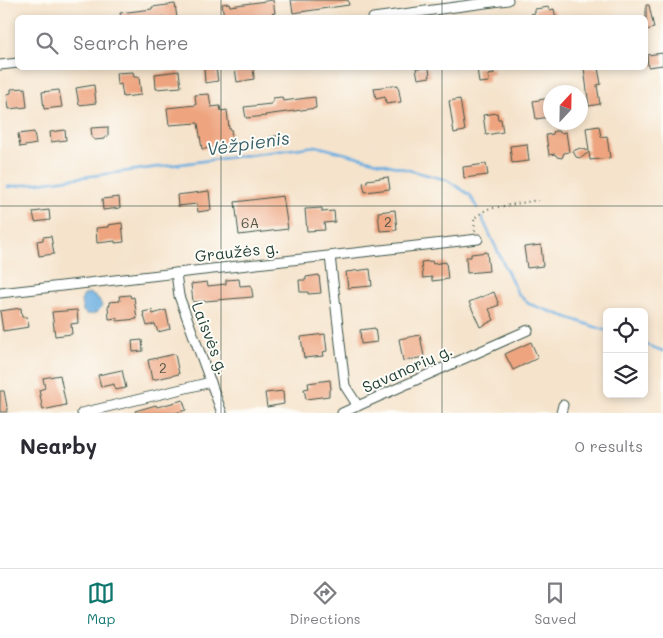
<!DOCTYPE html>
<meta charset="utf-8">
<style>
:root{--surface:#fff;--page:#f7f7f7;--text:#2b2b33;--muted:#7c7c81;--line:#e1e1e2;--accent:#0f766e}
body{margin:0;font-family:Mali,sans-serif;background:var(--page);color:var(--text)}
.controls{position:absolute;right:15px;bottom:15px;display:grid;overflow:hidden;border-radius:8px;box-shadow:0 2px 8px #0003}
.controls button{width:45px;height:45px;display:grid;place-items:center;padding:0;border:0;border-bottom:1px solid var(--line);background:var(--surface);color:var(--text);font:25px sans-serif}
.compass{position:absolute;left:543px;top:85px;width:45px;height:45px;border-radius:50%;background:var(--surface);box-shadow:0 2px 8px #0003;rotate:22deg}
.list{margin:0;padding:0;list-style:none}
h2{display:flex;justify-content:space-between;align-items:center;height:65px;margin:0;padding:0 20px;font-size:21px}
h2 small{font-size:16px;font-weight:400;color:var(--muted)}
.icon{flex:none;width:28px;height:28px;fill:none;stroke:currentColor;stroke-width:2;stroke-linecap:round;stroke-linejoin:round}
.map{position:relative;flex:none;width:663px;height:413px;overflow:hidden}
.search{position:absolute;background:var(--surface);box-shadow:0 2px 8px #0003;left:15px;right:15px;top:15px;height:55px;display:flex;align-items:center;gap:12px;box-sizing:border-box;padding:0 18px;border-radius:8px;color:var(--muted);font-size:19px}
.sheet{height:155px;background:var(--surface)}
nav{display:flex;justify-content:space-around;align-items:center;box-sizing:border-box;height:70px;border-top:1px solid var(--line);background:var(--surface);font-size:14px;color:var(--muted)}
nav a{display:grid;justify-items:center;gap:2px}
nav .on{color:var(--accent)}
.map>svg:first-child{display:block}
</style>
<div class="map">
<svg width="663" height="413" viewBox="0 0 663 413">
<rect width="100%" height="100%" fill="#fdfcf7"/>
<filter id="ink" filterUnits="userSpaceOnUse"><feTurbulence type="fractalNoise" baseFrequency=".02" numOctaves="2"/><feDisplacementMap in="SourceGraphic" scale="10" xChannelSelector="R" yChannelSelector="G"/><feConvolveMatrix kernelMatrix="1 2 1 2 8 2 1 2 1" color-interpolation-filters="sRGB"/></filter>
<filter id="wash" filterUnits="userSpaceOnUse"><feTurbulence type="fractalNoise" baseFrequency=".0096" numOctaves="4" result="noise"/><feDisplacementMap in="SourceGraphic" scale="20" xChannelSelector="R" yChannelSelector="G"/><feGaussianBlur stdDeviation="1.12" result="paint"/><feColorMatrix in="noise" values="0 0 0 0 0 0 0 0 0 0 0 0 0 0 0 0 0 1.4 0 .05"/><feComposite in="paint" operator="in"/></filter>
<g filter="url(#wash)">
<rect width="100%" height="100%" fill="#f5e3cb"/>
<path fill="#6baee0" stroke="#45768a" d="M89 293 99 299 102 306C99 312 89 319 83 311 83 309 81 303 81 301L84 295Z"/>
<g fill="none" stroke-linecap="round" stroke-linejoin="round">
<g stroke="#6baee0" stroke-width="2.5">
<polyline points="8,187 316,146 447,180 470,195 477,208"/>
<polyline points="482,218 518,294 529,304 607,331"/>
<polyline points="644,344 663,351"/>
</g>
</g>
<g id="blocks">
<g fill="#eea47f">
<polygon points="273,0 275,13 271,14 271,16 263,18 224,18 222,4 229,3 230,6"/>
<polygon points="291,0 348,0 349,5 293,13"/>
<polygon points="175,4 177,18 121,18 120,13 152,9 152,7"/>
<polygon points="646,5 649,5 654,28 646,30"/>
<polygon points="549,7 550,10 554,9 556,18 531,18 531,14 535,13 535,9"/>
<polygon points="663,53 663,65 648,67 647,55"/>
<polygon points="204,68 216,68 218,81 205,83"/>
<polygon points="235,68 253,68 254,79 237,82"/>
<polygon points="416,68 429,68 430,77 418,79"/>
<polygon points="477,68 493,68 494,74 488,75 489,82 479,83"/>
<polygon points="584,68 598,68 601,84 597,85 600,104 589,106"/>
<polygon points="179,71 181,87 156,89 155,74"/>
<polygon points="133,72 134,77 139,77 141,95 123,97 121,84 117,85 116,73"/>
<polygon points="94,85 96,103 79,105 76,88"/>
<polygon points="398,85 401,102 386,104 385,97 376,99 374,88"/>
<polygon points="25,88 27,107 9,109 7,94 11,93 11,89"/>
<polygon points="59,90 62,107 44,109 42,92"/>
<polygon points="209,94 211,107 220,106 221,111 227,110 229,129 231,129 233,146 202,149 198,123 169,125 167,108 196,105 195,95"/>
<polygon points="282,97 283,101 315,97 316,108 265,115 266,116 246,118 244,107 271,104 271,103 273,102 273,98"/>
<polygon points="550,98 550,117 536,119 533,101"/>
<polygon points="460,99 465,131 454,133 449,101"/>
<polygon points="497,113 498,119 501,119 503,132 486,135 483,115"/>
<polygon points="599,126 601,137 607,136 610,158 590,160 589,152 581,158 576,157 573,151 580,148 589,151 586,128"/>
<polygon points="108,127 108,136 105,137 105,139 94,140 93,138 92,138 91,128"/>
<polygon points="65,130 66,140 51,142 50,132"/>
<polygon points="554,131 558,131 561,133 566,132 569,152 564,153 562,158 557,157 555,154 549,155 546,135 553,134"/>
<polygon points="34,132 36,144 20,147 18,134"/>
<polygon points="281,135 282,144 272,146 270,137"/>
<polygon points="527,144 529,161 512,163 510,146"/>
<polygon points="486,164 488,175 464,178 463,167"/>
<polygon points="388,177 390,189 365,192 363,183 367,182 367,180"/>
<polygon points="209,191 211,210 198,212 197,204 178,206 177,195"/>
<polygon points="283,196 288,229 239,235 235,202"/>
<polygon points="119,197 120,208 103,210 102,199"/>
<polygon points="322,208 322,212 334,211 335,222 324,223 325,230 307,231 305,209"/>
<polygon points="49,210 50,220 35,222 33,212"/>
<polygon points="395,210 397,230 380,231 378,212"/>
<polygon points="122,223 124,242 115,243 115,241 97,243 96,228 108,227 108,225"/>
<polygon points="51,236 54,254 39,256 37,241 43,240 43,237"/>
<polygon points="541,245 543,266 527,268 524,247"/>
<polygon points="487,252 489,271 467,273 466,257 471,257 471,254"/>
<polygon points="432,261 433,264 446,262 448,279 432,281 432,277 423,278 421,262"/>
<polygon points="370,269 372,286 348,288 346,272"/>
<polygon points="319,275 321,293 308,294 308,292 300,292 299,280 306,280 306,277"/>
<polygon points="239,279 240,286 251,285 253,297 193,302 191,284 207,282 208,286 226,284 226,280"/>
<polygon points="494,292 499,305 489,309 494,320 480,327 469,302"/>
<polygon points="130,295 131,298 134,297 137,319 117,321 117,318 109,319 108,306 110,306 109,302 120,301 119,296"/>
<polygon points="21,308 22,317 27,317 29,327 3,331 0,311"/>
<polygon points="77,310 78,323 71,324 72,334 55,336 52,312"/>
<polygon points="152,310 153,314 166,310 170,329 158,332 155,324 147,326 143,312"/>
<polygon points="375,328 377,342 361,344 360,330"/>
<polygon points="325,334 327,351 323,352 324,356 304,358 301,337"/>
<polygon points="420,335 424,357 403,361 399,339"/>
<polygon points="142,340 143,351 133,352 132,341"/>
<polygon points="531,342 538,358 513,370 505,354"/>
<polygon points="175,354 179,374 152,380 148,360"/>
<polygon points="122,370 126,388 115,390 114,384 101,387 98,375"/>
<polygon points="60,375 66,405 43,410 39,390 45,388 43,378"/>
<polygon points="330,380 331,389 329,390 329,396 306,399 304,389 309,388 308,383"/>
<polygon points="0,391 4,391 8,412 0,412"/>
<polygon points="283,391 284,404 267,407 265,393"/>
<polygon points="183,400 186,410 175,413 136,413 135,411 156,405 157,407"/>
</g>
</g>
</g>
<g filter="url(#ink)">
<use href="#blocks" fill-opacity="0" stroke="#3f564b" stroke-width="1"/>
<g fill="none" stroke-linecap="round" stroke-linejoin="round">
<g stroke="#3f564b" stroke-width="11">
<g id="street">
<polyline points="373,18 508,0"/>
<polyline points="0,65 18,63"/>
<polyline points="330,256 345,386 358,406"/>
<polyline points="176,273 179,296 222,413"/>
<polyline points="0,293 478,239"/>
<polyline points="82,413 211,382"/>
<polyline points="342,413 528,330"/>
<polyline points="561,413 563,405"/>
</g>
</g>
<polyline stroke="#3f564b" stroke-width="2" stroke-dasharray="1 4" stroke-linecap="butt" points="475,231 474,218 487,209 538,200"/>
<use href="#street" stroke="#fff" stroke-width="9"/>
</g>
</g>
<path fill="none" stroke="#1f3d34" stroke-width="1" stroke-opacity="0.55" d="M221 0V18M442 0V18M221 68V413M442 68V413M0 206H663"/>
<g text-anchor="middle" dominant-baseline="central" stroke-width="4" stroke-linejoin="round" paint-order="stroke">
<g font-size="14" fill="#535747">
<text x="388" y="221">2</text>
<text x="250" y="222">6A</text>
<text x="163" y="367">2</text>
</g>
<g font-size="16" fill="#1f3d34" stroke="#fdfcf7">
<text transform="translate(237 251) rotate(-6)">Graužės g.</text>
<text transform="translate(211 338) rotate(69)">Laisvės g.</text>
<text transform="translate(407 368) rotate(-24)">Savanorių g.</text>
</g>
<g font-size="18" font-style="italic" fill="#365f68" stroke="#fdfcf7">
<text transform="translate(248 143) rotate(-8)">Vėžpienis</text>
</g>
</g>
</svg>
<div class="controls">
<button><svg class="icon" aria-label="locate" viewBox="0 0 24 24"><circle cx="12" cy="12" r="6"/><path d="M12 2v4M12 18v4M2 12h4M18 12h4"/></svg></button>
<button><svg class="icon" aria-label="layers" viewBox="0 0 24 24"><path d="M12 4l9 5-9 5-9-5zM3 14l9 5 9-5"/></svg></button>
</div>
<svg class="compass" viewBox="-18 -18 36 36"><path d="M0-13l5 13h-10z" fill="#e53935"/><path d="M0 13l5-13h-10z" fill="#7c7c81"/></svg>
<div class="search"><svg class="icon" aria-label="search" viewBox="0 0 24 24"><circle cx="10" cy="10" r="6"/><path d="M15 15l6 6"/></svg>Search here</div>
</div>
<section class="sheet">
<h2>Nearby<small>0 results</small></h2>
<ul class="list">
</ul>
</section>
<nav>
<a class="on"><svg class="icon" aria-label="map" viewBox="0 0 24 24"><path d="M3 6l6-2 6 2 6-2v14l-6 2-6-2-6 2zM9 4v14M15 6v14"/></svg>Map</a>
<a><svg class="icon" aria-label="directions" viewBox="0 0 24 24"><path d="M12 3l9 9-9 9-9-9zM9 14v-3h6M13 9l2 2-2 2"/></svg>Directions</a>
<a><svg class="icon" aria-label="saved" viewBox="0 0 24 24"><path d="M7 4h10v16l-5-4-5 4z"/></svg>Saved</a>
</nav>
